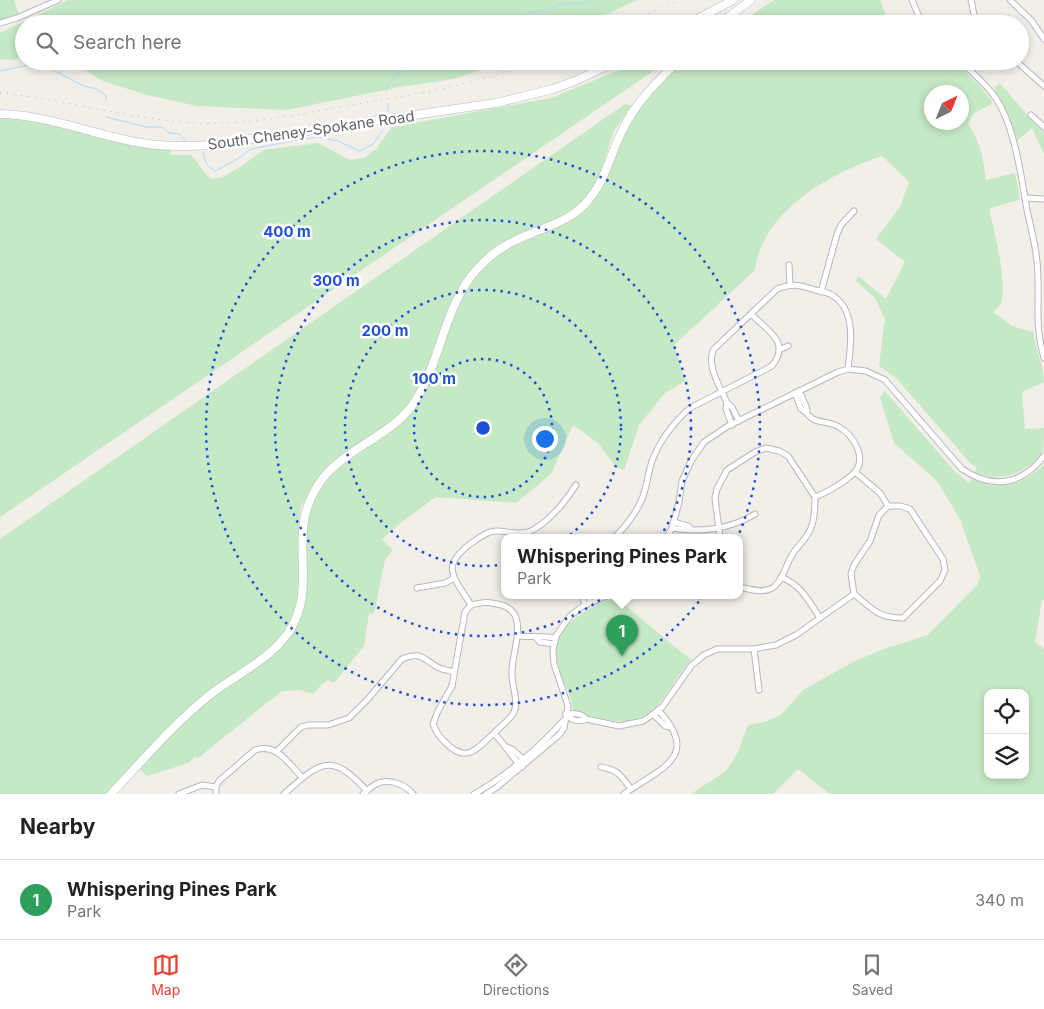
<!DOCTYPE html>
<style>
:root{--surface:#fff;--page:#f6f6f6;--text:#222;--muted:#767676;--line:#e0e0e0;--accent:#ea4335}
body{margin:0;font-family:Inter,sans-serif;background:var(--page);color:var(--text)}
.controls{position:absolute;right:15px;bottom:15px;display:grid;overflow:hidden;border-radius:10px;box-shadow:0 2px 8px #0003}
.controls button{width:45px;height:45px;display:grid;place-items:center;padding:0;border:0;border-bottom:1px solid var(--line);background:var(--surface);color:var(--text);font:25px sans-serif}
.compass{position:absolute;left:924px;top:85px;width:45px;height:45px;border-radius:50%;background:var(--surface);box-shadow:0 2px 8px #0003;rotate:43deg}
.you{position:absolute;left:544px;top:438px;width:18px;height:18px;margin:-12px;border:4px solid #fff;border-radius:50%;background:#1a73e8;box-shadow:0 0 0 8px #1a73e833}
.badge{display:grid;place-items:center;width:32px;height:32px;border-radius:50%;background:var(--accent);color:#fff;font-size:16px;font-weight:700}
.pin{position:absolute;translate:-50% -41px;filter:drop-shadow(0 1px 2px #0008)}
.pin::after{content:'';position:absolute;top:26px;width:18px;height:15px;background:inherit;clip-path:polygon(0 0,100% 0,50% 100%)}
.popup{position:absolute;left:501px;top:534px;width:242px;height:65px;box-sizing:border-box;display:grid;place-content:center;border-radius:10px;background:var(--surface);filter:drop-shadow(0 1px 4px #0005);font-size:16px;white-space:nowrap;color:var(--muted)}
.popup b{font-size:19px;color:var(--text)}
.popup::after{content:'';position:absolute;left:50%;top:100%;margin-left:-10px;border:10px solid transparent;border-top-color:var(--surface)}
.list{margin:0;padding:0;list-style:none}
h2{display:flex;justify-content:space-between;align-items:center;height:65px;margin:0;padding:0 20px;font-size:21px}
h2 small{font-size:16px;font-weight:400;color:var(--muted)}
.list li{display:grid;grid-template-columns:32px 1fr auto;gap:15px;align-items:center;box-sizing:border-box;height:80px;padding:0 20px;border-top:1px solid var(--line)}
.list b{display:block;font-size:19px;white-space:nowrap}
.list p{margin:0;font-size:16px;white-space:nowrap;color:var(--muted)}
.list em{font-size:16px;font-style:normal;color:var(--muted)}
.icon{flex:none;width:28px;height:28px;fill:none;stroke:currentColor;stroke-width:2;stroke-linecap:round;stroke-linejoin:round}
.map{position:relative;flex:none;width:1044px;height:794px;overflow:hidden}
.search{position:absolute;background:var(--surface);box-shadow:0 2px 8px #0003;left:15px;right:15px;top:15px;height:55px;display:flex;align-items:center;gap:12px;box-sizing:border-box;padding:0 18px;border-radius:28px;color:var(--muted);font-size:19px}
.sheet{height:145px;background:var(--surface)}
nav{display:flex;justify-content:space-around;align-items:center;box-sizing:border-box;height:70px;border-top:1px solid var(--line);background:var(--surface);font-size:14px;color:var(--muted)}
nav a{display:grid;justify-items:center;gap:2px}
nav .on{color:var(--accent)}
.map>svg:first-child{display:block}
</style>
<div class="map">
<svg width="1044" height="794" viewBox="0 0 1044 794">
<rect width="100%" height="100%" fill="#f1efe8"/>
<g fill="#c5e8c5" fill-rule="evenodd">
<polygon points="0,0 14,0 19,14 0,20"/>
<polygon points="68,0 637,0 586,24 24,24 24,56 13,60 0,59 0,33"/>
<polygon points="774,0 880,0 889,24 738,24"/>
<polygon points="70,61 503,61 488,68 453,79 400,87 286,110 197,106 147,95 103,81"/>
<path d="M637 61H668L0 517V114L171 146V155H191C200 163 201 172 212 179L223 177 240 167 264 150 318 143 350 160 364 158 376 149 392 127 551 98 629 66Z"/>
<path d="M682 61H844L846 65 858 61H954L980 86 993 103 973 114 968 124C981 143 983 158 986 180L1015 173 1020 199 989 209C994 230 1008 284 1001 303 999 307 996 310 993 312L1012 326 1033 332C1035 349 1044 365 1044 382L1022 392 1025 429 1044 428C1044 434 1044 445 1043 451 1040 457 1035 461 1030 465 1013 478 994 480 975 472L977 467 972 465 896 378 879 366 885 319 875 298 856 281 858 276 886 299 905 262 876 239 900 207 909 182 882 156C830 173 762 211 755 270L674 345 685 381 665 393 639 425 624 470 616 467 598 443 573 425 551 474 516 503 436 497 403 521 382 539 393 550 385 560 374 614 369 613 364 646 334 683 329 680 322 684 313 694 300 690 282 691 198 758 195 757 188 763 147 776 138 768 209 699 277 651 293 632 302 611 307 588 305 538 306 519 313 499 323 484 333 472 393 430 409 414 422 395 434 371 460 297 475 275 494 256 587 206 622 133 646 99ZM932 92H962V122H932Z"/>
<polygon points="1000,83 1034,123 1044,132 1044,154 1032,128 1017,141 1010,118 994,89"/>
<polygon points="625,104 632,105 614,131 597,183 584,201 566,214 497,245 474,266 455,293 425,375 412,400 394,420 333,463 314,484 301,507 298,531 300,580 297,602 290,621 275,645 208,692 185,712 107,794 0,794 0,539"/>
<path d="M885 391 955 472 969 483 972 479C978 481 985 484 991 485 1010 488 1032 478 1044 464V600H1042L1035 642 1044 649V794H830L798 769 773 794H691L726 771 738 752 748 725 765 722 781 715 803 690 855 661 884 649 928 635 978 584 980 576 960 519 937 481 894 443 880 397ZM988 693H1025V775H988Z"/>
<path d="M615 597 691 660C663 692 657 731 603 719 593 717 582 715 573 710 572 704 571 697 568 691 565 684 561 678 559 671 548 625 581 612 615 597Z"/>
</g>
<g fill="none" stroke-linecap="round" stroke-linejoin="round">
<g stroke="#aadaff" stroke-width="1">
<polyline points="505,24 522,16 567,3 588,3 591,0"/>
<polyline points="0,71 28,65 45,65 53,70 84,86 97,89 106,96 106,100"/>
<polyline points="386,91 389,83 399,72 446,64 461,67 479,61"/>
<polyline points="388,112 388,104"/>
<polyline points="106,117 146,127 162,127 169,133 179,134 185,140"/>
<polyline points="203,152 207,165 215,171 236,160 251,149 297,140 318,137 338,141 360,151 373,144 383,130"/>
</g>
<g stroke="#b5b8bc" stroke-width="7">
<g id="street">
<polyline points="912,0 922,24"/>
<polyline points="971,0 975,19 979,24"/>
<polyline points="1010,0 1031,20 1044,39"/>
<polyline points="0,23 17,18 58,0"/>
<path d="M960 61C972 72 985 83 995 97 1015 126 1021 176 1027 210 1032 233 1038 255 1038 278 1039 309 1035 327 1044 358"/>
<polyline points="1016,61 1044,86"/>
<polyline points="1031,115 1044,127"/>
<polyline points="1025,198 1044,199"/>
<polyline points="789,265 790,284"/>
<polyline points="821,292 837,234 841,225 854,211"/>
<polyline points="781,349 788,346"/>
<polyline points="799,391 806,406 807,411"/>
<path d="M795 393 801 409C806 411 808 416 813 419 821 423 831 422 839 427 853 435 868 458 854 473 845 482 826 493 815 497"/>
<polyline points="727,403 726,409 732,425"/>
<path d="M739 421 732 407 727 403C720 386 707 368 713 350L777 289C793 283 799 285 815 290 819 291 825 292 830 294 857 308 851 345 848 369"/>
<polyline points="855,472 880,493 888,506"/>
<polyline points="674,522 688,526 691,529"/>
<path d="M672 528C700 533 731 529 755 514"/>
<path d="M615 537C626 526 636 513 642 499 647 487 648 473 652 461 660 440 673 423 690 408L772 366C791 342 768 331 751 314"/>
<path d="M667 537 672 528 679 502 682 481 691 461 704 442 728 426 838 372 848 369 866 371 885 380 962 469C992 489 1021 486 1044 456"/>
<polyline points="720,537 715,498 717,489 727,470 755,452 766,448 779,451 788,456 815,497"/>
<path d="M781 577C802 586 808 600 820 618"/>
<path d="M740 587C749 589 761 593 770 589 782 584 785 567 791 557 797 545 809 538 812 525 815 516 815 507 815 497"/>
<polyline points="417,588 445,583 454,578"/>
<path d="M854 594C873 609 877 618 903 618L940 581 945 570 943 559 910 509 900 506H888"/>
<polyline points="854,594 851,574 854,565 870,541 879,515 888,506"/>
<polyline points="582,595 585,605"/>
<polyline points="588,595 591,603"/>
<polyline points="700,596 704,595"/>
<path d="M471 605 465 612 452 686 437 713 433 724C436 732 439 737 446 743 466 764 477 749 494 733 504 744 511 756 522 767"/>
<path d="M471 605C453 576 439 566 473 542 480 537 488 531 497 531 508 531 520 536 531 531 550 521 565 502 576 485"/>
<path d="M471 605C481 602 487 602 497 604 532 610 512 649 512 672 511 685 520 703 513 714 508 721 500 727 494 733"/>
<path d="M518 636C531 637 543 636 556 638"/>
<polyline points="536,638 540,642 554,644"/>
<polyline points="754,649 759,690"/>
<path d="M566 714C571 720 579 723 586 719L619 726 643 721 655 713 663 706 691 666 704 655 717 649H754L776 645 796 635 854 594"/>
<path d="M566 714C574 713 581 713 586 719"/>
<polyline points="653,714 665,726 670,727"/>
<polyline points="507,747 512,749 524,760"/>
<path d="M277 751 301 727 308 725H328L349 718 367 700 402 659C424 650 424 662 442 669 446 670 451 671 454 672"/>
<path d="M601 767C619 770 621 776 631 789"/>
<polyline points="179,794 202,785 216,787"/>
<path d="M216 794V787L219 781 255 750C277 743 288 763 302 777"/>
<path d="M284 794C320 762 331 751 367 791"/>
<path d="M363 794C367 791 372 786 376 784 388 778 405 784 413 794"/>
<path d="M474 794C505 777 540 747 564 720"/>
<polyline points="486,794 497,787 559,735 564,728 568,706 554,664 553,650 556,636 570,616 583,606 609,595"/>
<path d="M624 794C661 768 702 757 658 710"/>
</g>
</g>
<g stroke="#b6babf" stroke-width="9">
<g id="secondary">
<polyline points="688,24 733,0"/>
<polyline points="719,24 751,0"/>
<path d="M0 114C45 115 87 132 131 141 158 147 184 147 211 145L496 103 553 89 575 81 617 61"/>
<path d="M111 794C142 761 172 726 207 697 234 675 270 661 290 630 312 595 298 558 304 521 306 508 312 495 318 485 339 451 386 439 411 407 442 365 442 306 479 267 491 254 506 244 523 237 545 227 570 221 586 203 606 181 610 154 623 129 635 103 658 81 678 61"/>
</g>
</g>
<use href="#street" stroke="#fff" stroke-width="5"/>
<use href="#secondary" stroke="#fff" stroke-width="8"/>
<g stroke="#b6b7b8" stroke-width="1" stroke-dasharray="1 6" stroke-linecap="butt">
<polyline points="622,24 680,0"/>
<path d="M0 93C62 99 122 117 184 122 242 127 300 114 357 104 417 94 476 85 533 61"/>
</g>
</g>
<g fill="none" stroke="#1d4ed8" stroke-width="2.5" stroke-dasharray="2.5 5">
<circle cx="483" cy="428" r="69"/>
<circle cx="483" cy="428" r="138"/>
<circle cx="483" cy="428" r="208"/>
<circle cx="483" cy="428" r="277"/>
</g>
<g text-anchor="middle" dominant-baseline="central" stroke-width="5" stroke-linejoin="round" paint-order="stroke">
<g font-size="15" fill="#5f6368" stroke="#fff">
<text transform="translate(311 130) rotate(-8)">South Cheney-Spokane Road</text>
</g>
</g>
<circle cx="483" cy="428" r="8" fill="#1d4ed8" stroke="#fff" stroke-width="2.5"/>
<g font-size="15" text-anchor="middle" font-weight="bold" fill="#1d4ed8" stroke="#fff" stroke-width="5" stroke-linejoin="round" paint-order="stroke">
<text x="287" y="237">400 m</text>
<text x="336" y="286">300 m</text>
<text x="385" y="336">200 m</text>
<text x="434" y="384">100 m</text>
</g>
</svg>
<div class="controls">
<button><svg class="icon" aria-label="locate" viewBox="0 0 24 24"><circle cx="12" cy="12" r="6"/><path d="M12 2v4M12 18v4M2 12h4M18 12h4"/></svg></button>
<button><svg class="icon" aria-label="layers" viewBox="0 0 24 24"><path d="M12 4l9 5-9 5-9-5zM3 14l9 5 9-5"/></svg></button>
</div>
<svg class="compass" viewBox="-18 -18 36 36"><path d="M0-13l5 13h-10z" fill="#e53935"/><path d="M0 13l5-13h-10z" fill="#767676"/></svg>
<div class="you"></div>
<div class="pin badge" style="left:622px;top:656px;background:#2e9e5b">1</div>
<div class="popup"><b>Whispering Pines Park</b>Park</div>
<div class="search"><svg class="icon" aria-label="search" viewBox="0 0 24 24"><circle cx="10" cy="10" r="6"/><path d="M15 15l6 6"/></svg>Search here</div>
</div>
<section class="sheet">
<h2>Nearby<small></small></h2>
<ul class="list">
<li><span class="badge" style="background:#2e9e5b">1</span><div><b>Whispering Pines Park</b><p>Park</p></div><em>340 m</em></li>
</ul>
</section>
<nav>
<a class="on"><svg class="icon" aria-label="map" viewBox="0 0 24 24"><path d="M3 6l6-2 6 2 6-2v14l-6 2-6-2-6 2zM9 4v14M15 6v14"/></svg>Map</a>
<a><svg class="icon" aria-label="directions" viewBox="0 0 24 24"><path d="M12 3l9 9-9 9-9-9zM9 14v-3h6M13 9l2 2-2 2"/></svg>Directions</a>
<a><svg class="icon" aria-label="saved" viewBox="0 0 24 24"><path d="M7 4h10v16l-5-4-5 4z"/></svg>Saved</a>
</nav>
